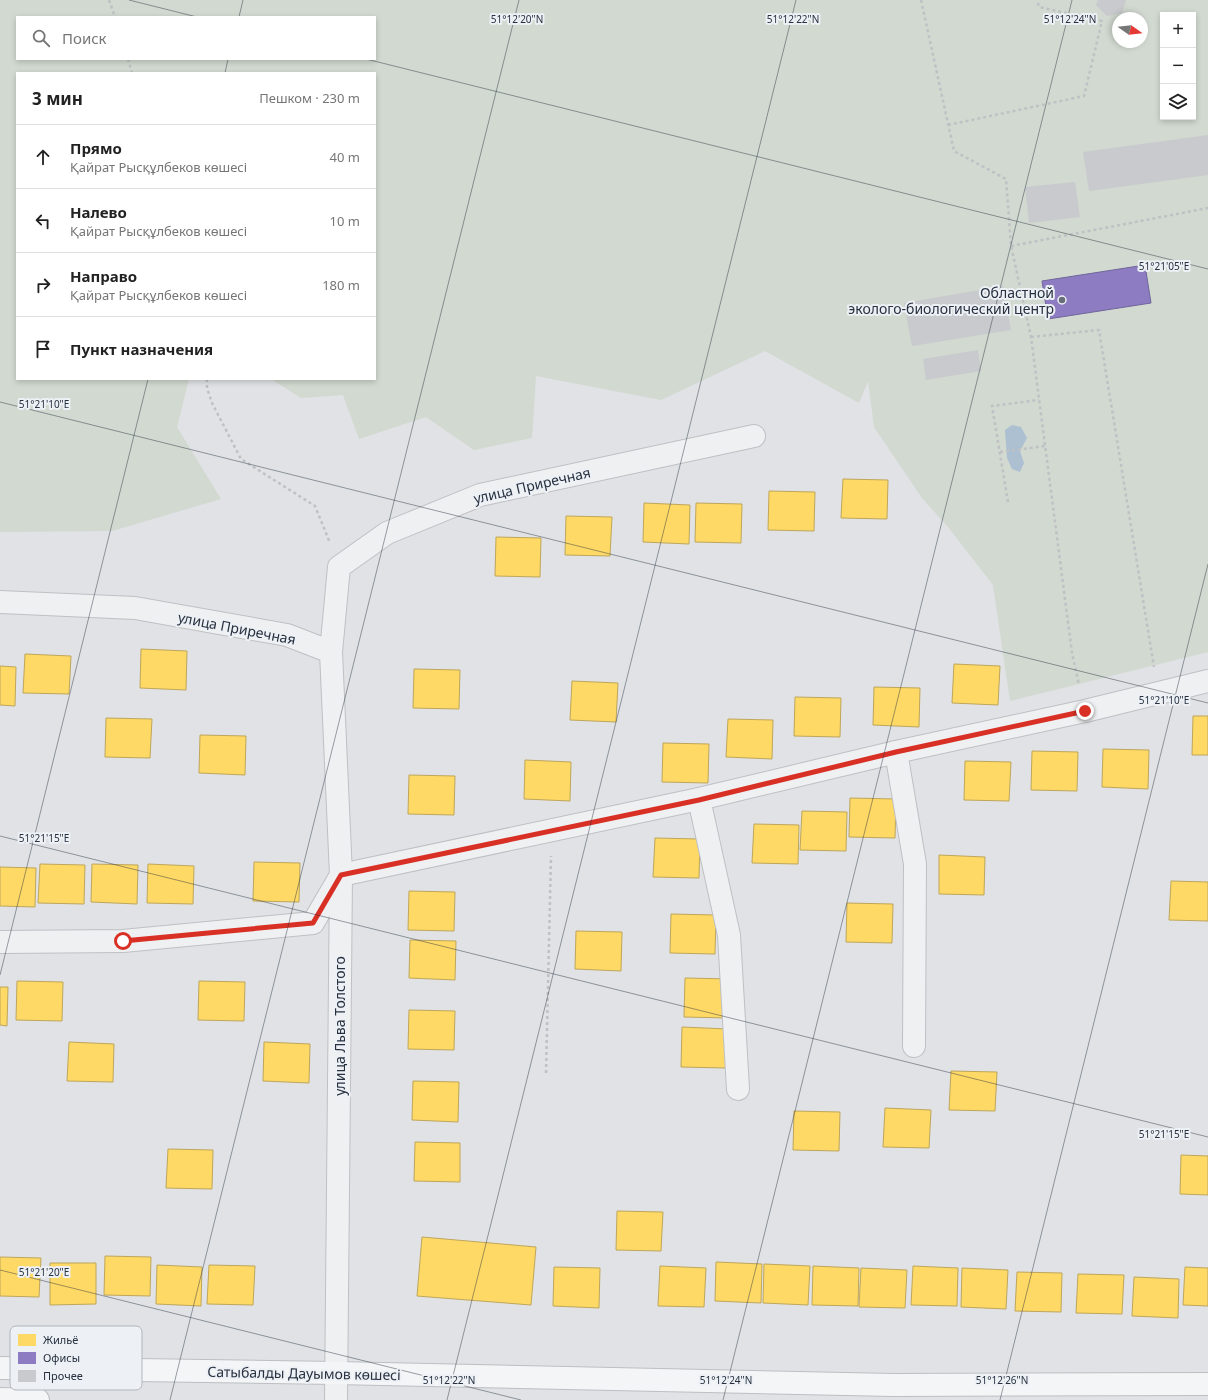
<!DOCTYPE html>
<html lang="ru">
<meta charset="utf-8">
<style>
:root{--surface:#fff;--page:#f6f6f6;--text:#222;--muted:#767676;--line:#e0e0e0}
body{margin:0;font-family:"Noto Sans",sans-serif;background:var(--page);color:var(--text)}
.controls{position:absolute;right:12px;top:12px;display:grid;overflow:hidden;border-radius:0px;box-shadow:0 2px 6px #0003}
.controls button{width:36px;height:36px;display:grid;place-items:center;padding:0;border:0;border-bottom:1px solid var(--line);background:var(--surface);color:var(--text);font:20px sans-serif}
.compass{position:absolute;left:1112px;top:12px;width:36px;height:36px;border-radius:50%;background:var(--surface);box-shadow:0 2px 6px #0003;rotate:104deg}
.stop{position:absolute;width:12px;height:12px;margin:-9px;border:3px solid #d93025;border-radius:50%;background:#fff}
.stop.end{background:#d93025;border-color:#fff;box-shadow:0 1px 4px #0008}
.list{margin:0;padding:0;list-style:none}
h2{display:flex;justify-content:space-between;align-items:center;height:52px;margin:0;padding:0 16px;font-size:17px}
h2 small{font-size:13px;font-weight:400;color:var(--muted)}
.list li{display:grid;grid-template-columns:26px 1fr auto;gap:12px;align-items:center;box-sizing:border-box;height:64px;padding:0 16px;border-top:1px solid var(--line)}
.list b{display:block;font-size:15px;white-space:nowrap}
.list p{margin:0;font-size:13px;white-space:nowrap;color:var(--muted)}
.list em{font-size:13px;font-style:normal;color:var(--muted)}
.icon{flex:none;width:22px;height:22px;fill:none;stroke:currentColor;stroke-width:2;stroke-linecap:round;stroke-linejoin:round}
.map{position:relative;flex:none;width:1208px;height:1400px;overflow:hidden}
.search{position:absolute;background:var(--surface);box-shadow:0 2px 6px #0003;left:16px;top:16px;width:360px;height:44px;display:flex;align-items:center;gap:10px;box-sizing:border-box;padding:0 14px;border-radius:0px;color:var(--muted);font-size:15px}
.panel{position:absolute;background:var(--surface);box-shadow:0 2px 6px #0003;left:16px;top:72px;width:360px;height:308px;border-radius:0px}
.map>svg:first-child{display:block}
</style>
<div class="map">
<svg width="1208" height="1400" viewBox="0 0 1208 1400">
<rect width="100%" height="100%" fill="#e0e2e5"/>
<path fill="#d1d9d0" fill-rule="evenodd" d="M0 0H1208V652L1010 701 993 585 948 527 922 498 874 427 868 381 859 403 765 351 661 400 536 376 532 438 474 450 426 417 359 439 343 395 301 398 271 379H375V73H17V379H189L177 427 221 499 112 531 0 532ZM1163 15H1193V117H1163ZM17 17H375V59H17ZM1118 18H1142V42H1118Z"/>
<polygon fill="#acc0d2" points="1012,425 1021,427 1027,438 1020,451 1024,463 1020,472 1012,469 1007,458 1005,430"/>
<g fill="#ffd966" stroke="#bea65a">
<polygon points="843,479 888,480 887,519 841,518"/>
<polygon points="769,491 815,492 814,531 768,530"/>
<polygon points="644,503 690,505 689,544 643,542"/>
<polygon points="696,503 742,504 741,543 695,542"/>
<polygon points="566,516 612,517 610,556 565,555"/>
<polygon points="496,537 541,538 540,577 495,576"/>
<polygon points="141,649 187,651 186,690 140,688"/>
<polygon points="25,654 71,656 69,694 23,693"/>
<polygon points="954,664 1000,666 998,705 952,703"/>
<polygon points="0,666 16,667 15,706 0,705"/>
<polygon points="414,669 460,670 459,709 413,708"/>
<polygon points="572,681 618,683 616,722 570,720"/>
<polygon points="874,687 920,688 919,727 873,725"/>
<polygon points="795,697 841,698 840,737 794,736"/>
<polygon points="1193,716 1208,716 1208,755 1192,755"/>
<polygon points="106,718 152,719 150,758 105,757"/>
<polygon points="728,719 773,720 772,759 726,757"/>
<polygon points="200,735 246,736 245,775 199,773"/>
<polygon points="663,743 709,744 708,783 662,782"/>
<polygon points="1103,749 1149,750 1148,789 1102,787"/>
<polygon points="1032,751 1078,752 1077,791 1031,790"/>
<polygon points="525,760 571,762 570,801 524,799"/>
<polygon points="965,761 1011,762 1009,801 964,800"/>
<polygon points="409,775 455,776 454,815 408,814"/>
<polygon points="850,798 896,799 895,838 849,837"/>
<polygon points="802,811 847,812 846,851 800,850"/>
<polygon points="754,824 799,825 798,864 752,863"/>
<polygon points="655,838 700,839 699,878 653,877"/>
<polygon points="939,855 985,857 984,895 939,894"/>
<polygon points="254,862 300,863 299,902 253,901"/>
<polygon points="40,864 85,865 84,904 38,903"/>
<polygon points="92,864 138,865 137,904 91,902"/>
<polygon points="148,864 194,866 193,904 147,903"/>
<polygon points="0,867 36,868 35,907 0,906"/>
<polygon points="1171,881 1208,882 1208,921 1169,920"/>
<polygon points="409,891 455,892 454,931 408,930"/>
<polygon points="847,903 893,904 892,943 846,942"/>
<polygon points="671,914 716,915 715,954 670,953"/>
<polygon points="576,931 622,932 621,971 575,969"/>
<polygon points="410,940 456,941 455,980 409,978"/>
<polygon points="685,978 731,979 729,1018 684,1017"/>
<polygon points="17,981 63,982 62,1021 16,1020"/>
<polygon points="199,981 245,982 244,1021 198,1020"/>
<polygon points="0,987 8,987 7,1026 0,1025"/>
<polygon points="409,1010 455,1011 454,1050 408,1049"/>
<polygon points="682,1027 728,1029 727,1068 681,1067"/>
<polygon points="69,1042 114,1044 113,1082 67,1081"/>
<polygon points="264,1042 310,1044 309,1083 263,1081"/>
<polygon points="951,1071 997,1072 995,1111 949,1110"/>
<polygon points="413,1081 459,1082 458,1122 412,1120"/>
<polygon points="885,1108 931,1110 929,1148 883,1147"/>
<polygon points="794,1111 840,1112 839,1151 793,1150"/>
<polygon points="415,1142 460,1143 460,1182 414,1181"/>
<polygon points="168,1149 213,1150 212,1189 166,1188"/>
<polygon points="1181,1155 1208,1156 1208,1195 1180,1194"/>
<polygon points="617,1211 663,1212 661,1251 616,1250"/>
<polygon points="422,1237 536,1247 531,1305 417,1296"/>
<polygon points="105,1256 151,1257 150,1296 104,1295"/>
<polygon points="0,1257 41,1258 39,1297 0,1296"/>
<polygon points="716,1262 762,1264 761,1303 715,1301"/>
<polygon points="50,1263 96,1263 96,1304 50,1305"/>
<polygon points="764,1264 810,1266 808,1305 763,1303"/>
<polygon points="157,1265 202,1267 201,1306 156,1304"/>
<polygon points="209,1265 255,1266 253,1305 207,1304"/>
<polygon points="660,1266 706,1268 704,1307 658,1306"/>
<polygon points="813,1266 859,1268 858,1306 812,1305"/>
<polygon points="913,1266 958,1268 957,1306 911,1305"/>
<polygon points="554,1267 600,1268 599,1308 553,1306"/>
<polygon points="1185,1267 1208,1268 1208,1306 1183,1305"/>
<polygon points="861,1268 907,1270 905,1308 859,1307"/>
<polygon points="962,1268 1008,1270 1006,1309 961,1307"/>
<polygon points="1017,1272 1062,1273 1061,1312 1015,1311"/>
<polygon points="1078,1274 1124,1275 1122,1314 1076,1313"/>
<polygon points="1134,1277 1179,1279 1178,1318 1132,1316"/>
</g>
<polygon fill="#8e7cc3" stroke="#6f659b" points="1145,265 1151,303 1048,319 1042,281"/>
<g fill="#c8cacd">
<polygon points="1098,0 1126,0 1122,13 1107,16 1096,5"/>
<polygon points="1208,135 1208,175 1089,191 1083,152"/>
<polygon points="1075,182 1080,217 1029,223 1025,187"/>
<polygon points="1003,286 1011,330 912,346 904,303"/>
<polygon points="978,350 981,371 926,380 923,359"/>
</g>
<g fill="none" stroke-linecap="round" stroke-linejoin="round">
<g stroke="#bec0c3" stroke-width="24">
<g id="minor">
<polyline points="0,602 135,608 287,635 331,652 339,567 387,533 480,495 754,436"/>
<polyline points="331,652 341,875 336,1400"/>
<polyline points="896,752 915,864 914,1046"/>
<polyline points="699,799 729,935 738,1089"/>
<polyline points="0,942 123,941 313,923 341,875 699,799 896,752 1085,711 1208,681"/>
</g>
</g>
<g stroke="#bcbfc3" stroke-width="24">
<g id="major">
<polyline points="0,1368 336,1373 893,1385 1208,1384"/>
<polyline points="0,1399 38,1400"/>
</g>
</g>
<g stroke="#bfc1c5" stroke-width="2.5" stroke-dasharray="3 3" stroke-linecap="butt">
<polyline points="109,0 115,17"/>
<polyline points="921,0 954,151 1006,179 1011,246 1031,337 1072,653 1079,685"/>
<polyline points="128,59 132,73"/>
<polyline points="948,125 1084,96 1102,21 1039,7 1037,0"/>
<polyline points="1011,246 1208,208"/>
<polyline points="1031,337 1099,330 1154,667"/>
<polyline points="207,379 207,388 212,403 241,459 315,506 330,543"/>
<polyline points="1000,452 1045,446"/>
<polyline points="1008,502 992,406 1039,400"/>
<polyline points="546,1073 551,856"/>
</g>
<use href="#minor" stroke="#eff0f2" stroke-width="22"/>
<use href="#major" stroke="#f4f5f6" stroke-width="22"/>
</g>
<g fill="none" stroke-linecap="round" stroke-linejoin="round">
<polyline stroke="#d93025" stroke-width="5" points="123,941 313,923 341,875 699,800 896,752 1085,711"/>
</g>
<path fill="none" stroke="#26303f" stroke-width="1" stroke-opacity="0.45" d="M129 0 197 17M239 17 243 0M366 59 1208 269M225 73 228 59M0 402 1208 703M0 836 1208 1137M0 975 148 379M0 1270 521 1400M170 1400 519 0M447 1400 796 0M723 1400 1072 0M1000 1400 1208 564"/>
<circle fill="#676e79" stroke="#edf1f5" stroke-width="1.5" cx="1062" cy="300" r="4"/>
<g text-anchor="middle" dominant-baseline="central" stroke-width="4" stroke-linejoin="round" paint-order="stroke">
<g font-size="14" fill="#26303f" stroke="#edf1f5" text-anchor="end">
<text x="1054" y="292">Областной<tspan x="1054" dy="16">эколого-биологический центр</tspan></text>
</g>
<g font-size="14" fill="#26303f" stroke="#edf1f5">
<text transform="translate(532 485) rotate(-13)">улица Приречная</text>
<text transform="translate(237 628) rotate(11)">улица Приречная</text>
<text transform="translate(339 1026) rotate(-90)">улица Льва Толстого</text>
<text transform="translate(304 1373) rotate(1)">Сатыбалды Дауымов көшесі</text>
</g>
</g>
<rect x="10" y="1326" width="132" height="64" rx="6" fill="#edf1f5" stroke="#b1b7be" stroke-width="1"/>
<rect x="18" y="1334" width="18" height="12" fill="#ffd966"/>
<rect x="18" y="1352" width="18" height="12" fill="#8e7cc3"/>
<rect x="18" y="1370" width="18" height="12" fill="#c8cacd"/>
<g font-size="11" fill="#26303f">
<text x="43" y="1344">Жильё</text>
<text x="43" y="1362">Офисы</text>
<text x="43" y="1380">Прочее</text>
</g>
<g font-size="10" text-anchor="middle" fill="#26303f" stroke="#edf1f5" stroke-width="4" stroke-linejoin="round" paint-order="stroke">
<text x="517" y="23">51°12'20"N</text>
<text x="793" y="23">51°12'22"N</text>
<text x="1070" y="23">51°12'24"N</text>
<text x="1164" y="270">51°21'05"E</text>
<text x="44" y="408">51°21'10"E</text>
<text x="1164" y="704">51°21'10"E</text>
<text x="44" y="842">51°21'15"E</text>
<text x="1164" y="1138">51°21'15"E</text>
<text x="44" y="1276">51°21'20"E</text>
<text x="449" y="1384">51°12'22"N</text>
<text x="726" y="1384">51°12'24"N</text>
<text x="1002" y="1384">51°12'26"N</text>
</g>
</svg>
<div class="controls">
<button>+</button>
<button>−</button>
<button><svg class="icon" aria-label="layers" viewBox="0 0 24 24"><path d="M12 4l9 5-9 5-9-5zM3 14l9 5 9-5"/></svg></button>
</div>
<svg class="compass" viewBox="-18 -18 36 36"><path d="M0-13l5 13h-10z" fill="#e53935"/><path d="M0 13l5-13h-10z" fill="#767676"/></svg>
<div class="stop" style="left:123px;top:941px"></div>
<div class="stop end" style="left:1085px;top:711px"></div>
<div class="search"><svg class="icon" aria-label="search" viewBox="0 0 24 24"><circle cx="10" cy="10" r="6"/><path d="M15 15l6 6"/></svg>Поиск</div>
<section class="panel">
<h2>3 мин<small>Пешком · 230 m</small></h2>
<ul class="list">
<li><svg class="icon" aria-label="ahead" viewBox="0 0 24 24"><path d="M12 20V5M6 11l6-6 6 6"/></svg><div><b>Прямо</b><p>Қайрат Рысқұлбеков көшесі</p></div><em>40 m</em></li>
<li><svg class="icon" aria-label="left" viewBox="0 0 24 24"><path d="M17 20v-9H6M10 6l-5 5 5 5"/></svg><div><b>Налево</b><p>Қайрат Рысқұлбеков көшесі</p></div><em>10 m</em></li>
<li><svg class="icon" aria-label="right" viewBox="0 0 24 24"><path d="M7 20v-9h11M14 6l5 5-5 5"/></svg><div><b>Направо</b><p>Қайрат Рысқұлбеков көшесі</p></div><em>180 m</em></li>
<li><svg class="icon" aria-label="arrive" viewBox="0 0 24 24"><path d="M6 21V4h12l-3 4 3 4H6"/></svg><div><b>Пункт назначения</b></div></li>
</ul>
</section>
</div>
